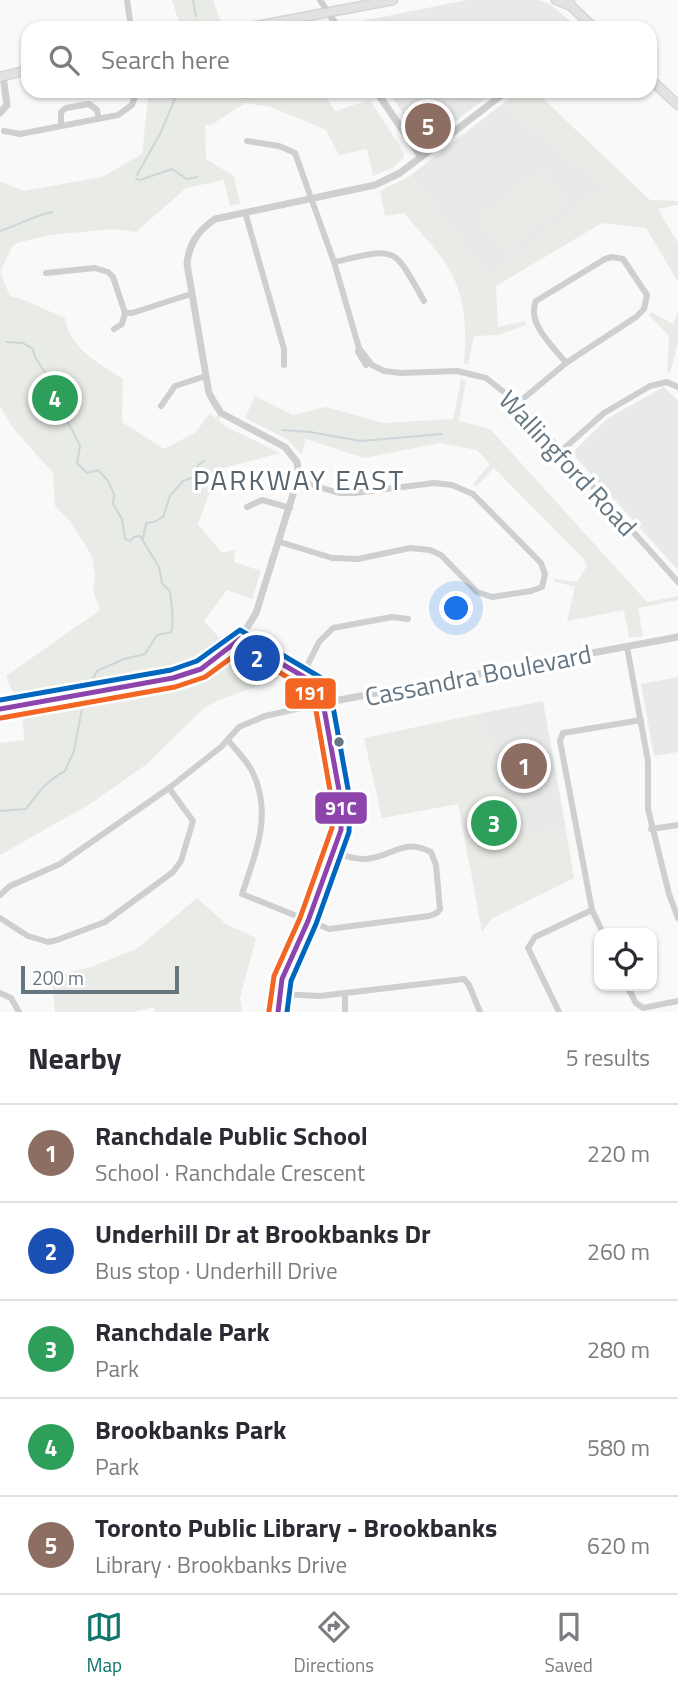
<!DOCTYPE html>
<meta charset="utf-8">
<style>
:root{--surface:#fff;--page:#f2f2f3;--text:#2b2b33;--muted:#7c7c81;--line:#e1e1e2;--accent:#0f766e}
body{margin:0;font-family:"Titillium Web",sans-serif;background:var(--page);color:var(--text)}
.controls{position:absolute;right:21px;bottom:21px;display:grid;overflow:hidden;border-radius:14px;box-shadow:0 2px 5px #0004}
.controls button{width:63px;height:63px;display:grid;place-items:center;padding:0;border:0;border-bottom:2px solid var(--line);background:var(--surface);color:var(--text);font:35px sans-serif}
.scale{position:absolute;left:21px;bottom:18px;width:158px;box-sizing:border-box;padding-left:7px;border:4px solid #657683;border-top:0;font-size:19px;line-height:24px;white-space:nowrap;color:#657683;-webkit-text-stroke:5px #fff;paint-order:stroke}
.you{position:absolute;left:457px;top:609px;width:24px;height:24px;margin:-18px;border:5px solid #fff;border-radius:50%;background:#1a73e8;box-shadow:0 0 0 10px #1a73e833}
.badge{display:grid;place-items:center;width:46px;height:46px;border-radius:50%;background:var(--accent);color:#fff;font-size:23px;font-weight:700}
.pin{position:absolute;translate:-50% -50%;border:4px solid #fff;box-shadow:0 2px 7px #0006}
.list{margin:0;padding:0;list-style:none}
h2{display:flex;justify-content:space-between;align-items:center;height:91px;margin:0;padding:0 28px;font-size:30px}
h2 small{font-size:23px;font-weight:400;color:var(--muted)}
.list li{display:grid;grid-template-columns:46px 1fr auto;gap:21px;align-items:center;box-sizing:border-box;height:98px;padding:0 28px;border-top:2px solid var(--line)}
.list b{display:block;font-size:26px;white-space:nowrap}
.list p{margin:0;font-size:23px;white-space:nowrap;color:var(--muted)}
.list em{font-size:23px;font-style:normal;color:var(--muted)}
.icon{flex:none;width:38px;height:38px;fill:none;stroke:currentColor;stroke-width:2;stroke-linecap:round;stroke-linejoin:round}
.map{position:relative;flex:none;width:678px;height:1012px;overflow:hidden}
.search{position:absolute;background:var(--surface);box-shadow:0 2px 5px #0004;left:21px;right:21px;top:21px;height:77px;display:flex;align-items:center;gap:18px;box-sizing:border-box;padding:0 24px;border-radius:21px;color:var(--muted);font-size:26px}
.sheet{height:581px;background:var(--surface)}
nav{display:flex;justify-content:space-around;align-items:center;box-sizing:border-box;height:98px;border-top:2px solid var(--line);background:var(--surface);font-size:19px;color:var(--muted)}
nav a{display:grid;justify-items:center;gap:4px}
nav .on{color:var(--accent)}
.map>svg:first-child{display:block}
</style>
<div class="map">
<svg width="678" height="1012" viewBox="0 0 678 1012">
<rect width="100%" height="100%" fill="#f9f9f9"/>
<g fill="#e8e9e9">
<polygon points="467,0 539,0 550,4 578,28 349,28 347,24"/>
<polygon points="389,91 495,91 423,146"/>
<polygon points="501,105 604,187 489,276 410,176"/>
<polygon points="664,387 678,401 678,570 572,453 608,418"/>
<polygon points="678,677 678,752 654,756 641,684"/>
<polygon points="543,701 566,829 528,834 498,785 483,713"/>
</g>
<g fill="#e8ebe6">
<polygon points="172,0 213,0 221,22 181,28"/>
<path d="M149 91H322L335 111 370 100 403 151 404 157 394 167 373 176 367 149 339 155 326 130 271 107 245 103 211 125H205L206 159 234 176 240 204 230 206 224 180 186 188 136 232 113 229 50 235 17 243 12 247 0 272 10 296 19 298 65 318C70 350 99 363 123 379L122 422 164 449 195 433 210 413 215 418 221 413 219 421 225 426 280 453 224 468 225 471 208 496 198 524 222 553 235 550 234 562 261 571 252 599 227 590 204 621 224 643 202 658 177 669 40 696 39 703 44 711 168 685 176 679 218 666 235 656 254 658 283 671 279 673 286 676 219 700 204 708 147 764 90 804 0 855V743L24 740 22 699 16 700 6 676 100 610 93 590 95 576 92 556 70 521 55 506 53 473 13 428 0 406V181L24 191 102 177 142 154Z"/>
<path d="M520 91H535L650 200 678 201V205L658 209 678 243V282L646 228 602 223 496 286 498 327 525 321 526 325 498 335 474 336 468 364H464C467 335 466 299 451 273 440 251 419 232 404 213L385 216 380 191 410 176 489 275 603 187 501 105Z"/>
<polygon points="543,168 569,202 505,252 478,218"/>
<polygon points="651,312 673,324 678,312 678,343 670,373 667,372 669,336 649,315"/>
<polygon points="461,379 466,380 459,421 490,429 647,602 678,596 678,600 638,608 643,636 629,638 624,610 567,621 575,587 554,581 554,579 577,582 587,566 583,558 494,468 476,487 473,484 490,464 477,450 440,443 364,458 306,439 301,454 287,439 245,418 255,396 293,415 326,407 383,423 453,419"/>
<polygon points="483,713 498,785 503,793 517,787 524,804 529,834 566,829 574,878 493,918 482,931 458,804 382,818 364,738"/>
<polygon points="197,898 226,924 256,938 240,998 242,1012 155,1012 154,1007 132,1012 55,1012 52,976 91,967 138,948"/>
</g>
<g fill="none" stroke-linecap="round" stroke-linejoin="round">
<g stroke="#ced6d9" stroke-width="2">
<polyline points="193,0 196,16"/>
<polyline points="137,175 161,132 178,91"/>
<polyline points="136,179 140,180 172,169 187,179 197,177"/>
<path d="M0 231C18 225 33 216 52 212"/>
<path d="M7 342 23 343 33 349 35 357 44 371 57 379 64 394 68 407 67 422C70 425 78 441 80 446L77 463 87 473 98 470 108 481 114 494 113 504 122 519 125 539 130 541 134 537 140 536 159 567 162 583 170 591C171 604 175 620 171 632L157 635 145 654 124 659 97 671 91 682"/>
<polyline points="282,430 310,432 361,441 442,434"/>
<polyline points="143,539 146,523 154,522 163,517 170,496 183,481 194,477 198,465 204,461"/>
<path d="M0 811 26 809C39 792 45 782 65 771L74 751 82 709"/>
</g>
<g stroke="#d5d6d7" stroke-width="11">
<g id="secondary">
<polyline points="556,0 571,6"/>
<polyline points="569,0 571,6 594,28"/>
<polyline points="245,28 393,0"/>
<polyline points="0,77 28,70"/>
<polyline points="650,79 678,105"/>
</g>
</g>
<g stroke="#cecfd0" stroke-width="6">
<polyline points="127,0 131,28"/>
<polyline points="320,0 328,12"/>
<polyline points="61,126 61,112 66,108 89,104 97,110 99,119"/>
<polyline points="4,131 20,134 118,115 132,105 137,91"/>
<polyline points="247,141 279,146 295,153 334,262 359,348 358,352 366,365"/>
<polyline points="245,212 284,349 284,365"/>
<path d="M334 262C397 248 392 244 424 301"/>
<polyline points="46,273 95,268 108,272 113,277 125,313 122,324 114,329"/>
<polyline points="125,313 132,313 191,294"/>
<polyline points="359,348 372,365 384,371 401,373 457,371 486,378 518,403 678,582"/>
<path d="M518 403 566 363 636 317 644 309 647 295 623 259 612 257 605 259 536 301C526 323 553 346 566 363"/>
<polyline points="161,406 175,386 206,376"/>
<polyline points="560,452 604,413 650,386 667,382 678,387"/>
<polyline points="247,507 262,500 290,508"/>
<polyline points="280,542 332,558 358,559 410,548 430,550 441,555 477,592 492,597 531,591 542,587 545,574 541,563 473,494 452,485 434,483 355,493 339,493 299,481"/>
<polyline points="627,647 648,761 648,809 669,894 678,918"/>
<polyline points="303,674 319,642 333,628 392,617 408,619"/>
<path d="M228 740C236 750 246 760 252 771 273 813 256 853 242 894L329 929 429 916 437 913 440 909 436 865 431 852C404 839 397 853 372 858 358 861 346 856 333 852"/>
<polyline points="651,829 678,825"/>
<polyline points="0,895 10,886 60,864 169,788 221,747 239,727 265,716 323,703"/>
<polyline points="0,918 28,936 48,942 57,940 105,922 173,872 181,861 193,821 169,788"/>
<polyline points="603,933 592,910 560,741 563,733 641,720"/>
<polyline points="627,986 636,1003 643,1008 678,1001"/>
<polyline points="0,993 11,998 19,1012"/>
<polyline points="279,994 320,996 464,979 469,985 480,1012"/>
<polyline points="345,994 345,1012"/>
<polyline points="559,1012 528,948 535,937 592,910"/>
</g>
<g stroke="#cecfd0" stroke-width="7">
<polyline points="328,12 338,28"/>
<polyline points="376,91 421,157"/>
<polyline points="0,113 7,105 3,76"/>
<polyline points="240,639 316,684 323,703 341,801 341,830 308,921 282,979 278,1012"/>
<polyline points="323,703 678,637"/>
<path d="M0 709 19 707 173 678 201 669 228 650 243 634 256 613 299 475 297 462 285 447 221 413 214 402 209 393 206 376 187 264C189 243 198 231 215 219L375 185 400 173 507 91"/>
</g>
<use href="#secondary" stroke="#e1e2e2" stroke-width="8"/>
<g stroke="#fff" stroke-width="10">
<g id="bus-1">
<polyline points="240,639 316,684 323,703 341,801 341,830 308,921 282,979 278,1012"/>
<polyline points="0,709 173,678 201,669 240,639"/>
</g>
</g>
<g stroke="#fff" stroke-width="10">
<polyline id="bus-2" points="1,718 175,687 205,677 231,658 241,657 255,658 309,690 315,705 332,802 332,828 300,918 274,976 269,1011"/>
</g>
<g stroke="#fff" stroke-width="10">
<polyline id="bus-3" points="0,700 171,670 197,661 240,630 323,679 332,701 350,800 349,832 316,924 291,981 287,1012"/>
</g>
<use href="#bus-1" stroke="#8e44ad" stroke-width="5"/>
<use href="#bus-2" stroke="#f26522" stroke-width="5"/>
<use href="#bus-3" stroke="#0065bd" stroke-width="5"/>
</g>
<circle fill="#657683" stroke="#fff" stroke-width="2.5" cx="339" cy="742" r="6"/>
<g text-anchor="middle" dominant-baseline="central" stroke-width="7" stroke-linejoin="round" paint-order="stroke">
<g font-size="26" fill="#657683" stroke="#fff">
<text transform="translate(568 463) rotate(47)">Wallingford Road</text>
<text transform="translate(478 675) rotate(-11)">Cassandra Boulevard</text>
</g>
<g font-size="28" letter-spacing="2" fill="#57646e" stroke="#fff">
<text x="299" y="479">PARKWAY EAST</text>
</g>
</g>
<g stroke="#fff" stroke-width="2.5">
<rect x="284" y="677" width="53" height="33" rx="7" fill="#f26522"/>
<rect x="314" y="791" width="54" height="34" rx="7" fill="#8e44ad"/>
</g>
<g font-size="19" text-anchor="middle" font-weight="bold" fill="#fff">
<text x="310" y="700">191</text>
<text x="341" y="815">91C</text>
</g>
</svg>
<div class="controls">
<button><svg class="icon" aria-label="locate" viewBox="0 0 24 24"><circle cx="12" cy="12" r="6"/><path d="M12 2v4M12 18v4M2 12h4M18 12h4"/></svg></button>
</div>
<div class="scale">200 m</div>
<div class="you"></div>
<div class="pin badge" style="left:524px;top:766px;background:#8d6e63">1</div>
<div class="pin badge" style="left:257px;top:658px;background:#1a4fb4">2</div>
<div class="pin badge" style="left:494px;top:823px;background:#2e9e5b">3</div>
<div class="pin badge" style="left:55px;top:398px;background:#2e9e5b">4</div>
<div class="pin badge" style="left:428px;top:126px;background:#8d6e63">5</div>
<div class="search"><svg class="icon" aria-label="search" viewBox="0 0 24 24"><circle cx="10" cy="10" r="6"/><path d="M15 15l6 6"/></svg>Search here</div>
</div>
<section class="sheet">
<h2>Nearby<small>5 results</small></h2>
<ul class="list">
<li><span class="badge" style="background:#8d6e63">1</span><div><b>Ranchdale Public School</b><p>School · Ranchdale Crescent</p></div><em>220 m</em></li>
<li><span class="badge" style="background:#1a4fb4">2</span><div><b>Underhill Dr at Brookbanks Dr</b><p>Bus stop · Underhill Drive</p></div><em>260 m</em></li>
<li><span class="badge" style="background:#2e9e5b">3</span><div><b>Ranchdale Park</b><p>Park</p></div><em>280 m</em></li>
<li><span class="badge" style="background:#2e9e5b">4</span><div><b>Brookbanks Park</b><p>Park</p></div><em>580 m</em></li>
<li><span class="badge" style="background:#8d6e63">5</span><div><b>Toronto Public Library - Brookbanks</b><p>Library · Brookbanks Drive</p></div><em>620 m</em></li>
</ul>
</section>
<nav>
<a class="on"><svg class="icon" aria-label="map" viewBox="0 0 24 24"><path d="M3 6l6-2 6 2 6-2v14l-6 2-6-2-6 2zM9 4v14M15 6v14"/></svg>Map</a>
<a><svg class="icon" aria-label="directions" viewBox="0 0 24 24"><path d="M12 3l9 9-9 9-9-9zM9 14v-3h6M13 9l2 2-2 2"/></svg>Directions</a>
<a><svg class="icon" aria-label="saved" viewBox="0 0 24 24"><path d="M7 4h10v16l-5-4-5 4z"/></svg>Saved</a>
</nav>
